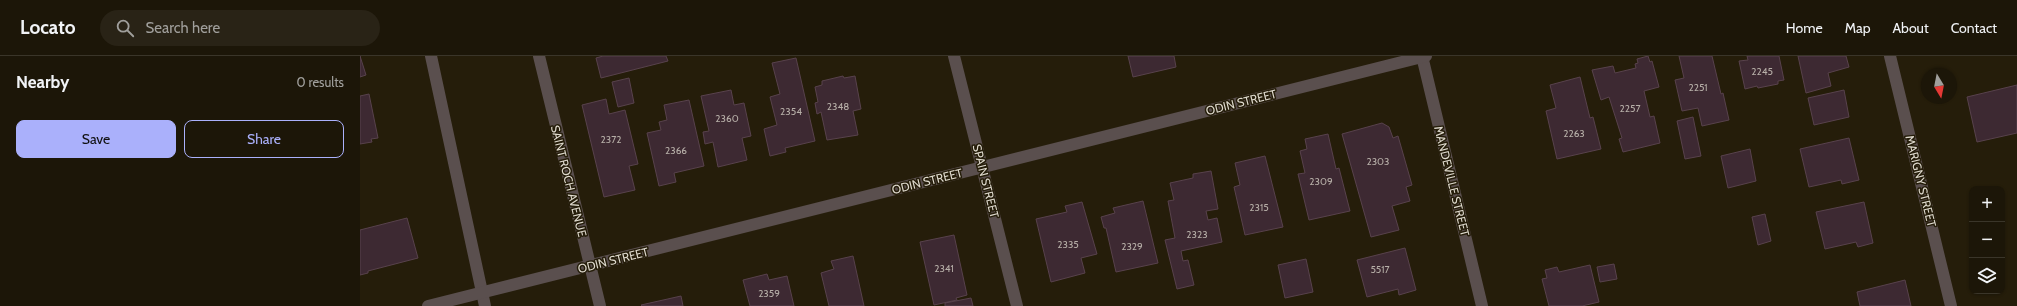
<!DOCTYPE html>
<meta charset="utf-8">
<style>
:root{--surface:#1c1608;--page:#292316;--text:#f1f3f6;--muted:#a09f9c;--line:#3a3529;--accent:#aab0fb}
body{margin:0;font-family:Cabin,sans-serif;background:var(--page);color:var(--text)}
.controls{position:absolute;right:12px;bottom:12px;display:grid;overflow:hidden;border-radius:8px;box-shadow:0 1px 3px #0004}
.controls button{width:36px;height:36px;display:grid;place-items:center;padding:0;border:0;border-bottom:1px solid var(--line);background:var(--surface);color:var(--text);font:20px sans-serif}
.compass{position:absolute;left:1561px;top:12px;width:36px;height:36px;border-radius:50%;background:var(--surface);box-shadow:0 1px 3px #0004;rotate:170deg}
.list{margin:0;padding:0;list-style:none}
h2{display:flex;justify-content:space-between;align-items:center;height:52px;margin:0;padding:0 16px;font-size:17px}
h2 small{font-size:13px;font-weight:400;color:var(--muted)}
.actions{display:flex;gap:8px;padding:12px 16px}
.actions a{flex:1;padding:9px 0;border:1px solid var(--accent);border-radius:8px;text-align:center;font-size:14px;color:var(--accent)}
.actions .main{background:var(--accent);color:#111}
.icon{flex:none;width:22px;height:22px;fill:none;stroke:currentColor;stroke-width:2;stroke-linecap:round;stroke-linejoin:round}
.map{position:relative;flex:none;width:1657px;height:250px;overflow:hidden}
header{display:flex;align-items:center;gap:24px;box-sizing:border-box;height:56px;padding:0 20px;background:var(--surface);border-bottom:1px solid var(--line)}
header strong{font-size:19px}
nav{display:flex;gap:22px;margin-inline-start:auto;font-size:14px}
.search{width:280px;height:36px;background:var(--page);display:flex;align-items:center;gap:10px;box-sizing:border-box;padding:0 14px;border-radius:22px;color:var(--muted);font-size:15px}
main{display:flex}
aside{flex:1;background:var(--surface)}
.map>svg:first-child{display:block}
</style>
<header>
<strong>Locato</strong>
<div class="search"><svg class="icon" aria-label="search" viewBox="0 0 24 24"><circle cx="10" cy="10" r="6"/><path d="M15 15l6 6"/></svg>Search here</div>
<nav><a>Home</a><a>Map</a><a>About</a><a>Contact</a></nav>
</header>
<main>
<aside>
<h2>Nearby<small>0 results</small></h2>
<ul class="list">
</ul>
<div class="actions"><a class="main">Save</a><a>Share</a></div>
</aside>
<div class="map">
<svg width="1657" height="250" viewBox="0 0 1657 250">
<rect width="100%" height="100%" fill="#251d0a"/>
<g fill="#3d2932" stroke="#58424c">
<polygon points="0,0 6,19 0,21"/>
<polygon points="243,0 306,0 308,5 241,22 236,2"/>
<polygon points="768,0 814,0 816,11 773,21"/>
<polygon points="1288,0 1290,6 1292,5 1299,31 1284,35 1290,61 1294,60 1300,87 1263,96 1259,83 1262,82 1249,41 1241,44 1232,14 1253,10 1255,17 1276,12 1275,8 1278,7 1277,3"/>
<polygon points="1319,0 1352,0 1361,38 1363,37 1369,64 1342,70 1338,52 1322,55 1315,24 1324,22"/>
<polygon points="1387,0 1419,0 1424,24 1418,25 1418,28 1398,32 1397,30 1385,33 1379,5 1388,4"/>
<polygon points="1438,0 1486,0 1489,11 1468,17 1471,30 1446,37"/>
<polygon points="436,2 455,85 425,92 426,96 410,100 404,73 417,69 410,41 420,38 412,7"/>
<polygon points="483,20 484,22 495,20 501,53 493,55 498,79 467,84 461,56 457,58 455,47 458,46 455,31 462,29 462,25"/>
<polygon points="1220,21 1230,62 1233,61 1241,93 1197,103 1186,55 1196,52 1190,29"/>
<polygon points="269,22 274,47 258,51 252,26"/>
<polygon points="1657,29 1657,77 1617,86 1607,41"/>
<polygon points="371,34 374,49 384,47 391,80 382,82 387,104 358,111 353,86 345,88 343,76 349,75 341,40"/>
<polygon points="1484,34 1489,61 1454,69 1448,42"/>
<polygon points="9,38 18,82 11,83 12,86 0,88 0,40"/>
<polygon points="246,43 249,58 265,54 278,108 269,110 275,134 244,141 222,49"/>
<polygon points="329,44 344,110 314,117 316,126 299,130 287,77 301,74 299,66 307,64 304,49"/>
<polygon points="1333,61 1341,100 1325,103 1317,65"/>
<polygon points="1022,67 1029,71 1033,82 1038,80 1052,129 1046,131 1050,145 1032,150 1039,174 1011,181 982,78"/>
<polygon points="968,78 976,113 979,112 990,155 949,164 938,118 945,117 940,95 947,93 945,83"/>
<polygon points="1489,82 1499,124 1482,128 1481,124 1449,131 1440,93"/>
<polygon points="1390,93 1396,125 1368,132 1361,100"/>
<polygon points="905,100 923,171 885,179 874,131 880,129 875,107"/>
<polygon points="851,115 858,153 846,155 848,164 857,162 862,186 821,195 823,205 828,204 834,229 817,233 805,184 815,182 808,145 814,144 810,127 833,122 833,118"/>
<polygon points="783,145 798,207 756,216 746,172 744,172 741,161 755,157 753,152"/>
<polygon points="722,146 737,198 721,202 725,217 691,226 676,163 707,156 705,150"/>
<polygon points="1504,146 1513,187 1498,191 1496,186 1465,193 1456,156"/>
<polygon points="1405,158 1411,185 1398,189 1392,161"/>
<polygon points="47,162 58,202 8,215 8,217 0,219 0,174"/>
<polygon points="594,179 607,239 596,242 597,244 574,249 560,186"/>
<polygon points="1045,192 1056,234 1039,239 1038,233 1007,241 997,204"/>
<polygon points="493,200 504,250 469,250 461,217 474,213 471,205"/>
<polygon points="946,203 953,236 925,242 918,209"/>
<polygon points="1254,208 1257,223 1240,226 1237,211"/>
<polygon points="1230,209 1239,246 1222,250 1189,250 1182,223 1187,222 1185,214 1197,211 1199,216"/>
<polygon points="407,218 409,224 427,220 434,250 390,250 383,224"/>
<polygon points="1545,224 1551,250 1500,250 1497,236"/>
<polygon points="321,240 323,250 282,250 281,249"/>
<polygon points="611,242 613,250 585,250 585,247"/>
</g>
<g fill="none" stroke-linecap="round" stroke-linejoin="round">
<g stroke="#5a4f4e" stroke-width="12">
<polyline points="71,0 125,250"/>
<polyline points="179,0 240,250"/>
<polyline points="594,0 657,250"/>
<polyline points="1062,0 1122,250"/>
<polyline points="1530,0 1591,250"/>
<polyline points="68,250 1066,0"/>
</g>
</g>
<g text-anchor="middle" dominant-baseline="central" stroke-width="3" stroke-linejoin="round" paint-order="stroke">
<g font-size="10" fill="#b6aea7">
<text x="1402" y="15">2245</text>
<text x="1338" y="31">2251</text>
<text x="478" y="50">2348</text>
<text x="1270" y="52">2257</text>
<text x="431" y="55">2354</text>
<text x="367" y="62">2360</text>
<text x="1214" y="77">2263</text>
<text x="251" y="83">2372</text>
<text x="316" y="94">2366</text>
<text x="1018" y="105">2303</text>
<text x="961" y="125">2309</text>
<text x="899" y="151">2315</text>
<text x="837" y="178">2323</text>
<text x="708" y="188">2335</text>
<text x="772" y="190">2329</text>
<text x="584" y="212">2341</text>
<text x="1020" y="213">5517</text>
<text x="409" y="237">2359</text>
</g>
<g font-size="12" fill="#dfdace" stroke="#251d0a">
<text transform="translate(881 46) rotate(-14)">ODIN STREET</text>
<text transform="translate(209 125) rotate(76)">SAINT ROCH AVENUE</text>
<text transform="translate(567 125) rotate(-14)">ODIN STREET</text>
<text transform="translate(626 125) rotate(76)">SPAIN STREET</text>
<text transform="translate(1092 125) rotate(76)">MANDEVILLE STREET</text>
<text transform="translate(1561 125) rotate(76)">MARIGNY STREET</text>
<text transform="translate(253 204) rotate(-14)">ODIN STREET</text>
</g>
</g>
</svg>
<div class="controls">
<button>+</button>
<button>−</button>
<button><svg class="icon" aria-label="layers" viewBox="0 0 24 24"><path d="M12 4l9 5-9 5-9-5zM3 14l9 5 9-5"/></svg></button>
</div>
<svg class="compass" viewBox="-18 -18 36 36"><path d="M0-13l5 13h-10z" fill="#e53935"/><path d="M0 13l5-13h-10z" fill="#a09f9c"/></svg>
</div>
</main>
